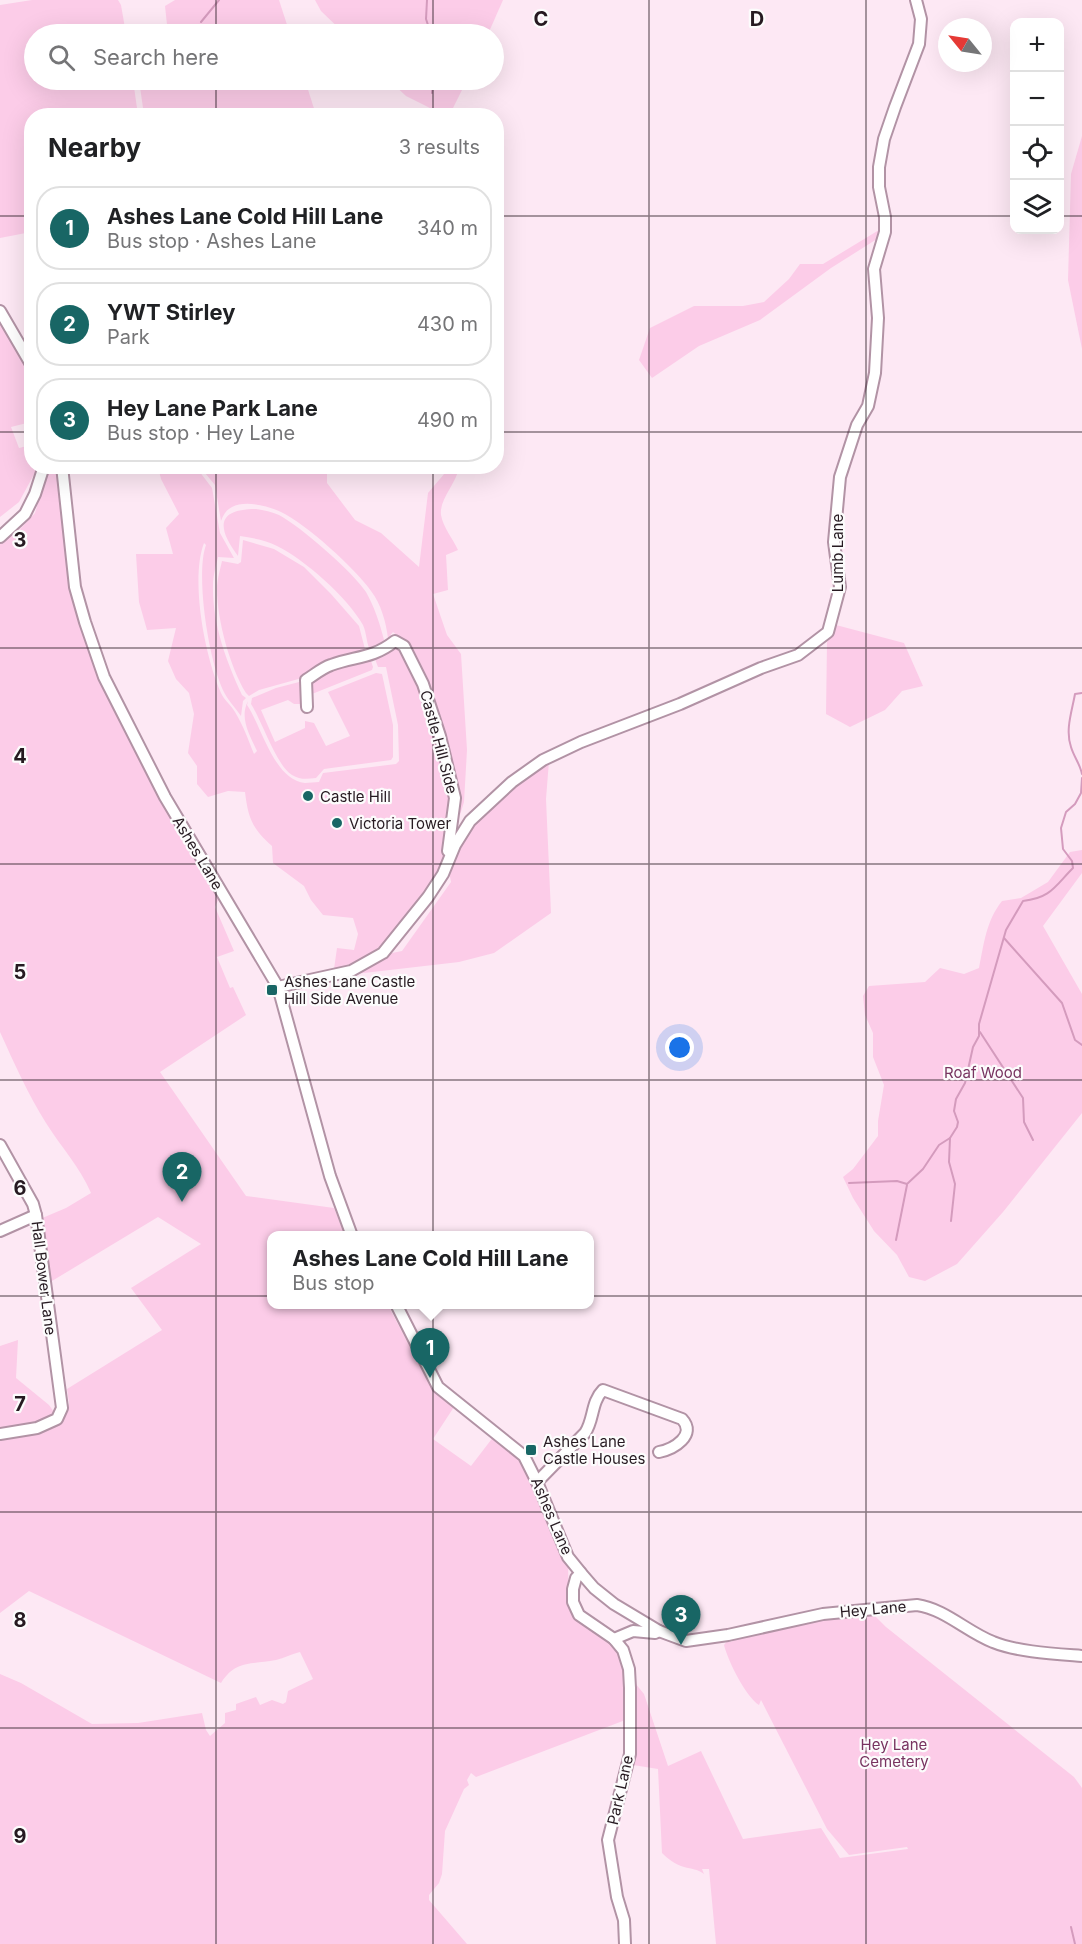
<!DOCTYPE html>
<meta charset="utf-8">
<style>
:root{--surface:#fff;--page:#f6f6f6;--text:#202124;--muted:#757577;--line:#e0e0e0;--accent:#186665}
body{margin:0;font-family:Inter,sans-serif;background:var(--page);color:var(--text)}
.controls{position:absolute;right:18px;top:18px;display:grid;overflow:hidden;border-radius:12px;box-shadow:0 6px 24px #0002}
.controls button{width:54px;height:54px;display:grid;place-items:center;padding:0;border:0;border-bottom:2px solid var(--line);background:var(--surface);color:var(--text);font:30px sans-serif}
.compass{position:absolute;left:938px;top:18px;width:54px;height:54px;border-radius:50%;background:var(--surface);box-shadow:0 6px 24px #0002;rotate:300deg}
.you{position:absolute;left:680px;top:1048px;width:21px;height:21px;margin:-15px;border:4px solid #fff;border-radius:50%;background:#1a73e8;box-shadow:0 0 0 9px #1a73e833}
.badge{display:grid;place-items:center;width:39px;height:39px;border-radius:50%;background:var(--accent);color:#fff;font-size:20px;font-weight:700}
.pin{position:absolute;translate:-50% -50px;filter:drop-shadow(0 2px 3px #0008)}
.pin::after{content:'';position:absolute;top:32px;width:21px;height:18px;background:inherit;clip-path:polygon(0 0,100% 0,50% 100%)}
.popup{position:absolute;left:267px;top:1231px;width:327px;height:78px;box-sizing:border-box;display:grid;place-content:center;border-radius:12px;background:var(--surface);filter:drop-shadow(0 2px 4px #0005);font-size:20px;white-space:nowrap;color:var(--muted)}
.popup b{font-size:22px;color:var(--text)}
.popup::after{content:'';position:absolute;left:50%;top:100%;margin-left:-12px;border:12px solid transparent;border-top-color:var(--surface)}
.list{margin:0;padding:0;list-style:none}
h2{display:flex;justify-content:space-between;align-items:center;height:78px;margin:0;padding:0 24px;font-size:26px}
h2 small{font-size:20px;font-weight:400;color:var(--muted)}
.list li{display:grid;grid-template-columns:39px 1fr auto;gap:18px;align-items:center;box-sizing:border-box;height:84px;margin:0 12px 12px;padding:0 12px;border:2px solid var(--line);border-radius:24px}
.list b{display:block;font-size:22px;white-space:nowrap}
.list p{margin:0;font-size:20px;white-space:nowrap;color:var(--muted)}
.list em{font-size:20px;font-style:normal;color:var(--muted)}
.icon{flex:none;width:33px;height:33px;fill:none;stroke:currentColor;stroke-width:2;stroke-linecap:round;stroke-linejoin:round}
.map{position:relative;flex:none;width:1082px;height:1944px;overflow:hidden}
.search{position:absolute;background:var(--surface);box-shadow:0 6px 24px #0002;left:24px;top:24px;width:480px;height:66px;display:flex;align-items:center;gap:15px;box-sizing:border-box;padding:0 21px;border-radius:33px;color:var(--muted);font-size:22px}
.panel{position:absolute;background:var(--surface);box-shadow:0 6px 24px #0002;left:24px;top:108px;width:480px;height:366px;border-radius:24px}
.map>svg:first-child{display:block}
</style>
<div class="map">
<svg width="1082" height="1944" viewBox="0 0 1082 1944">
<rect width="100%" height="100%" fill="#fde8f4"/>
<g fill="#fccce8">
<polygon points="32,0 118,0 121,5 126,34 34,34 34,80 133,80 138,115 32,116 31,232 0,238 0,5"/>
<polygon points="175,0 279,0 290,34 168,34 165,6"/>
<polygon points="315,0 503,0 488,34 345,34 321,11"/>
<polygon points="139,80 305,80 316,115 144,115"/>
<polygon points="389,80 467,80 449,116 444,115 406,96"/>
<polygon points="1082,136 1082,349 1068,280 1071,174"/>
<polygon points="879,230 877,239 831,268 760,320 699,346 652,378 639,360 650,328 694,306 743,306 764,302 789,279 800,264 823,264"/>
<polygon points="0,320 31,374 31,422 11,427 19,448 31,445 32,466 38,467 19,502 0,517"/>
<path d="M54 466 57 468 69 574 74 605 86 645 141 762 219 898 215 907 234 951 217 957 230 988 233 987 246 1015 160 1072 246 1196 334 1208 345 1235 271 1236V1304L388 1305 430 1385 454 1407 433 1439 471 1466 494 1436 518 1456 533 1481 568 1563 569 1610 578 1621 613 1643 620 1652 625 1667 628 1719 476 1777 471 1773 467 1780 469 1785 464 1789 445 1831 442 1874 439 1883 429 1895V1900L467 1944H0V1674L21 1683 92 1724 138 1723 202 1713 206 1730 210 1736 225 1723V1713L236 1710V1704L256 1697 260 1705 272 1700 283 1704 286 1702 288 1691 313 1679 300 1652C292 1654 284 1658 276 1660 252 1665 236 1659 221 1683L29 1591 0 1613V1438L43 1429 63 1420 69 1403 67 1389 162 1330 131 1288 201 1244 158 1217 47 1284 40 1219 66 1208 91 1193C80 1167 61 1147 46 1123 28 1094 14 1063 0 1032V544L21 528 35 513 47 471 49 467Z"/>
<path d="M158 467H196L212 488 220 533 234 558 218 557C216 566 213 576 213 585 212 623 226 661 242 695L246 698 243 701 241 716C236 709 229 701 225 694 209 665 195 575 206 545L204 543C190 580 205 657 221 693 224 700 231 705 235 712 243 725 248 739 254 754L257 751C250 736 239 718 248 701L247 705C262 727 274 780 305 783 309 783 315 782 319 782L323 773 396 764 399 761 398 725 386 667H378L375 659 383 657 392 646 400 648C433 711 464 793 442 864 435 884 419 901 406 917 384 945 369 961 334 969L337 948 354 950 358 934 353 918 323 915 311 900 304 886 273 863 272 846C252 829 248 817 245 792L228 791 208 797 197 784V766L188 753 194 714 189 693 176 679 168 661 176 628 147 630 139 602 136 554H173L166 528 179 514 161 479Z"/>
<path d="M200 467H327V483L355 520 381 533 419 567 428 493 450 467H459C457 483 439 499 441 515 443 527 453 539 458 550L446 555 448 590 433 594 447 635 461 654 467 750 464 802 460 815 446 740 427 684 407 643 393 632 388 638C386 622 381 604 371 591 356 569 305 523 281 512 269 506 245 500 232 507 226 510 223 515 221 521L215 485Z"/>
<path d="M256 509C264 510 272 512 279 515 300 526 353 572 366 592 374 606 380 624 384 640L371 652C366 643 367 634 363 625 348 598 304 559 277 546 266 540 252 538 240 536L238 556C217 528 216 509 256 509Z"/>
<path d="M243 540 274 549 304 567 331 594 359 626 366 653 322 664 309 670 302 678 259 690 249 696 246 693C230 667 217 620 217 589 217 580 220 570 222 561L238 564 241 562Z"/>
<polygon points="836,625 904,643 923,686 902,691 885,710 850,727 826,714 827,642"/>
<path d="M370 658 373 667 372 670 307 696 302 704H294L288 700 261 710 275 742 305 728V721L314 723 326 746 350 736 328 692 376 673 382 674 393 725V757L391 760 324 769 316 778C307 779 300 780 292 775 276 765 262 721 251 704L252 698 276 688 303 681 333 669Z"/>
<polygon points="549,761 546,799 551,913 494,953 459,962 355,974 387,954 402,951 451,882 449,872 464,834 517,783"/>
<path d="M1082 850V873L1043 926 1082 994V1113L1003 1212 957 1264 925 1281 909 1277 897 1255 874 1231 853 1198 843 1177 853 1169 878 1136V1121L884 1085 873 1057V1033L865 1015 863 996 869 986 925 982 940 968 964 974 979 968C984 944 986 921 1002 901L1021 898 1048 882 1070 852Z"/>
<polygon points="18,1340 16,1378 49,1405 56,1415 36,1423 0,1430 0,1346"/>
<path d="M855 1615 875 1616 886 1627 1074 1777 1082 1788V1944H716L709 1869H702L704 1874C697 1869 692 1869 684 1867 676 1865 668 1859 662 1853L658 1769 633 1765 635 1683 644 1694 668 1766 701 1751 743 1839 821 1828 840 1858 908 1849 907 1847 849 1855 827 1829 761 1700 759 1705C746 1697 728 1661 724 1645L728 1640 732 1642 731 1639 755 1636 813 1620Z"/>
</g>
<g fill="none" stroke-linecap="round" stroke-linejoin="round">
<g stroke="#d49bbd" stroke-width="2">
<polyline points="427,0 426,19 431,34"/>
<polyline points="201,22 219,0"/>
<polyline points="432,93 433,80"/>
<path d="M1082 693 1075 694C1072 711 1065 730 1071 747 1074 757 1080 764 1082 774"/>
<polyline points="1004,938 1062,1003 1075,1040 1082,1045"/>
<polyline points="980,1032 1023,1098 1024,1122 1033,1140"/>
<polyline points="950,1138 949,1162 955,1184 951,1221"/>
<path d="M849 1183 897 1181 907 1184 923 1169 939 1145 950 1138 957 1127 958 1122 954 1111 956 1099 965 1083 973 1047 979 1036V1024L1006 930 1023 901C1051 898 1055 886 1073 868L1072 861 1063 849 1061 828 1066 812 1075 804 1081 793 1082 778"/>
<polyline points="896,1240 907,1185"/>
<polyline points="1071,1927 1075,1944"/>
</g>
<g stroke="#b293a5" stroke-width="14">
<g id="minor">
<polyline points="0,311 32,366"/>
<polyline points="62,466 75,587 85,622 104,677 165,797 278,987 330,1176 352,1236"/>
<polyline points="0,537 25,514 35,494 44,466"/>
<path d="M307 707 306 680C314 675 322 668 331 665 356 656 372 659 395 641L404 646 423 684 440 736 455 798 448 851"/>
<polyline points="278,987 351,971 383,953 428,897 443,874 455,845 470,821 512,782 543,760 581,742 680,704 761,668 798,655 828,632 840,587 834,542 840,477 857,425 868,406 875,373 878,318 874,269 885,232 885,217 879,187 879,167 884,139 895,107 919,44 921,19 916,0"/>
<polyline points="0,1145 33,1204 36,1215 62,1408 57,1419 37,1428 0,1434"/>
<polyline points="0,1231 36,1215"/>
<path d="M396 1304 438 1387 524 1456 537 1482 568 1557 581 1573 594 1588 614 1604 659 1631 686 1641 728 1635 823 1614 917 1605C945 1609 967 1632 993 1642 1017 1652 1057 1654 1082 1656"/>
<path d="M537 1482 585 1433C594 1420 591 1402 603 1390L682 1419C697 1435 674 1449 659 1452"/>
<polyline points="581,1573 576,1578 573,1589 573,1602 579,1615 614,1639 623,1650 629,1669 630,1688 630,1754 608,1840 617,1897 624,1920 625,1944"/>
<polyline points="614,1639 633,1631 655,1633 659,1631"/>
</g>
</g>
<use href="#minor" stroke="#fff" stroke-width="10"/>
</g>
<path fill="none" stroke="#261a21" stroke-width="1.5" stroke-opacity="0.55" d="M216 0V34M433 0V34M649 0V1944M866 0V1944M216 80V116M433 80V116M0 216H32M496 216H1014M1060 216H1082M0 432H32M496 432H1082M216 466V1944M433 466V1944M0 648H1082M0 864H1082M0 1080H1082M0 1296H1082M0 1512H1082M0 1728H1082"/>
<g fill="#186665" stroke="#fcfcfc" stroke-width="2">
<circle cx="308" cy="796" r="6"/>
<circle cx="337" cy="823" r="6"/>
<rect x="266" y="984" width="12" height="12" rx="3"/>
<rect x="525" y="1444" width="12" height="12" rx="3"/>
</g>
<g text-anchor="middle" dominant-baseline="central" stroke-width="4.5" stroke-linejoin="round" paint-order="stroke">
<g font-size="15" fill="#261a21" stroke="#fcfcfc">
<text transform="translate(837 553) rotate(-90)">Lumb Lane</text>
<text transform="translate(439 742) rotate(75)">Castle Hill Side</text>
<text transform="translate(198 853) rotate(59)">Ashes Lane</text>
<text transform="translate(44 1278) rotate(83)">Hall Bower Lane</text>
<text transform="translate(552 1516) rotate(67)">Ashes Lane</text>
<text transform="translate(873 1609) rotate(-5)">Hey Lane</text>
<text transform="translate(620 1790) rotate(-77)">Park Lane</text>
</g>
<g font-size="15" fill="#261a21" stroke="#fcfcfc" text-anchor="start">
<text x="320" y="796">Castle Hill</text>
<text x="349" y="823">Victoria Tower</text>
<text x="284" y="981">Ashes Lane Castle<tspan x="284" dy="17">Hill Side Avenue</tspan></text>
<text x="543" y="1441">Ashes Lane<tspan x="543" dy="17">Castle Houses</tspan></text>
</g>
<g font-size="15" fill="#783360" stroke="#fcfcfc">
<text x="983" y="1072">Roaf Wood</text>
<text x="894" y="1744">Hey Lane<tspan x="894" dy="17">Cemetery</tspan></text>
</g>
</g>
<g font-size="20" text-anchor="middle" font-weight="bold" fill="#261a21" stroke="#fcfcfc" stroke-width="4.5" stroke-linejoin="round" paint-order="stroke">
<text x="541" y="26">C</text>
<text x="757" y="26">D</text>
<text x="20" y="547">3</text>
<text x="20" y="763">4</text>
<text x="20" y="979">5</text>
<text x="20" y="1195">6</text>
<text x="20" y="1411">7</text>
<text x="20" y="1627">8</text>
<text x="20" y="1843">9</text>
</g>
</svg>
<div class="controls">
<button>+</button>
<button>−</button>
<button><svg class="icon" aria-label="locate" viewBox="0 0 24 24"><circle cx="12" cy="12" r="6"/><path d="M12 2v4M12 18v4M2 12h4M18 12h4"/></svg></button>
<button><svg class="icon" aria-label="layers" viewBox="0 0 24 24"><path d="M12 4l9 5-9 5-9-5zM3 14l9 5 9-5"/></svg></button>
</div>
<svg class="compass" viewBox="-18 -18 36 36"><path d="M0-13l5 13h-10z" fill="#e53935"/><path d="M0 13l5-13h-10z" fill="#757577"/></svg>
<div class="you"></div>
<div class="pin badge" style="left:430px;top:1378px">1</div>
<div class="popup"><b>Ashes Lane Cold Hill Lane</b>Bus stop</div>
<div class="pin badge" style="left:182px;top:1202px">2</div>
<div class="pin badge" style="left:681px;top:1645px">3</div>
<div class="search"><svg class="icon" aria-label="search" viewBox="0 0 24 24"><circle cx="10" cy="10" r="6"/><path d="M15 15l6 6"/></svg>Search here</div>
<section class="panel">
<h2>Nearby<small>3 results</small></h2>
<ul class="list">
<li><span class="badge">1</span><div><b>Ashes Lane Cold Hill Lane</b><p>Bus stop · Ashes Lane</p></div><em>340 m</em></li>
<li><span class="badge">2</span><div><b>YWT Stirley</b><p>Park</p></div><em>430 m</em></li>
<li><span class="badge">3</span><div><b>Hey Lane Park Lane</b><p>Bus stop · Hey Lane</p></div><em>490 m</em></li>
</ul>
</section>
</div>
